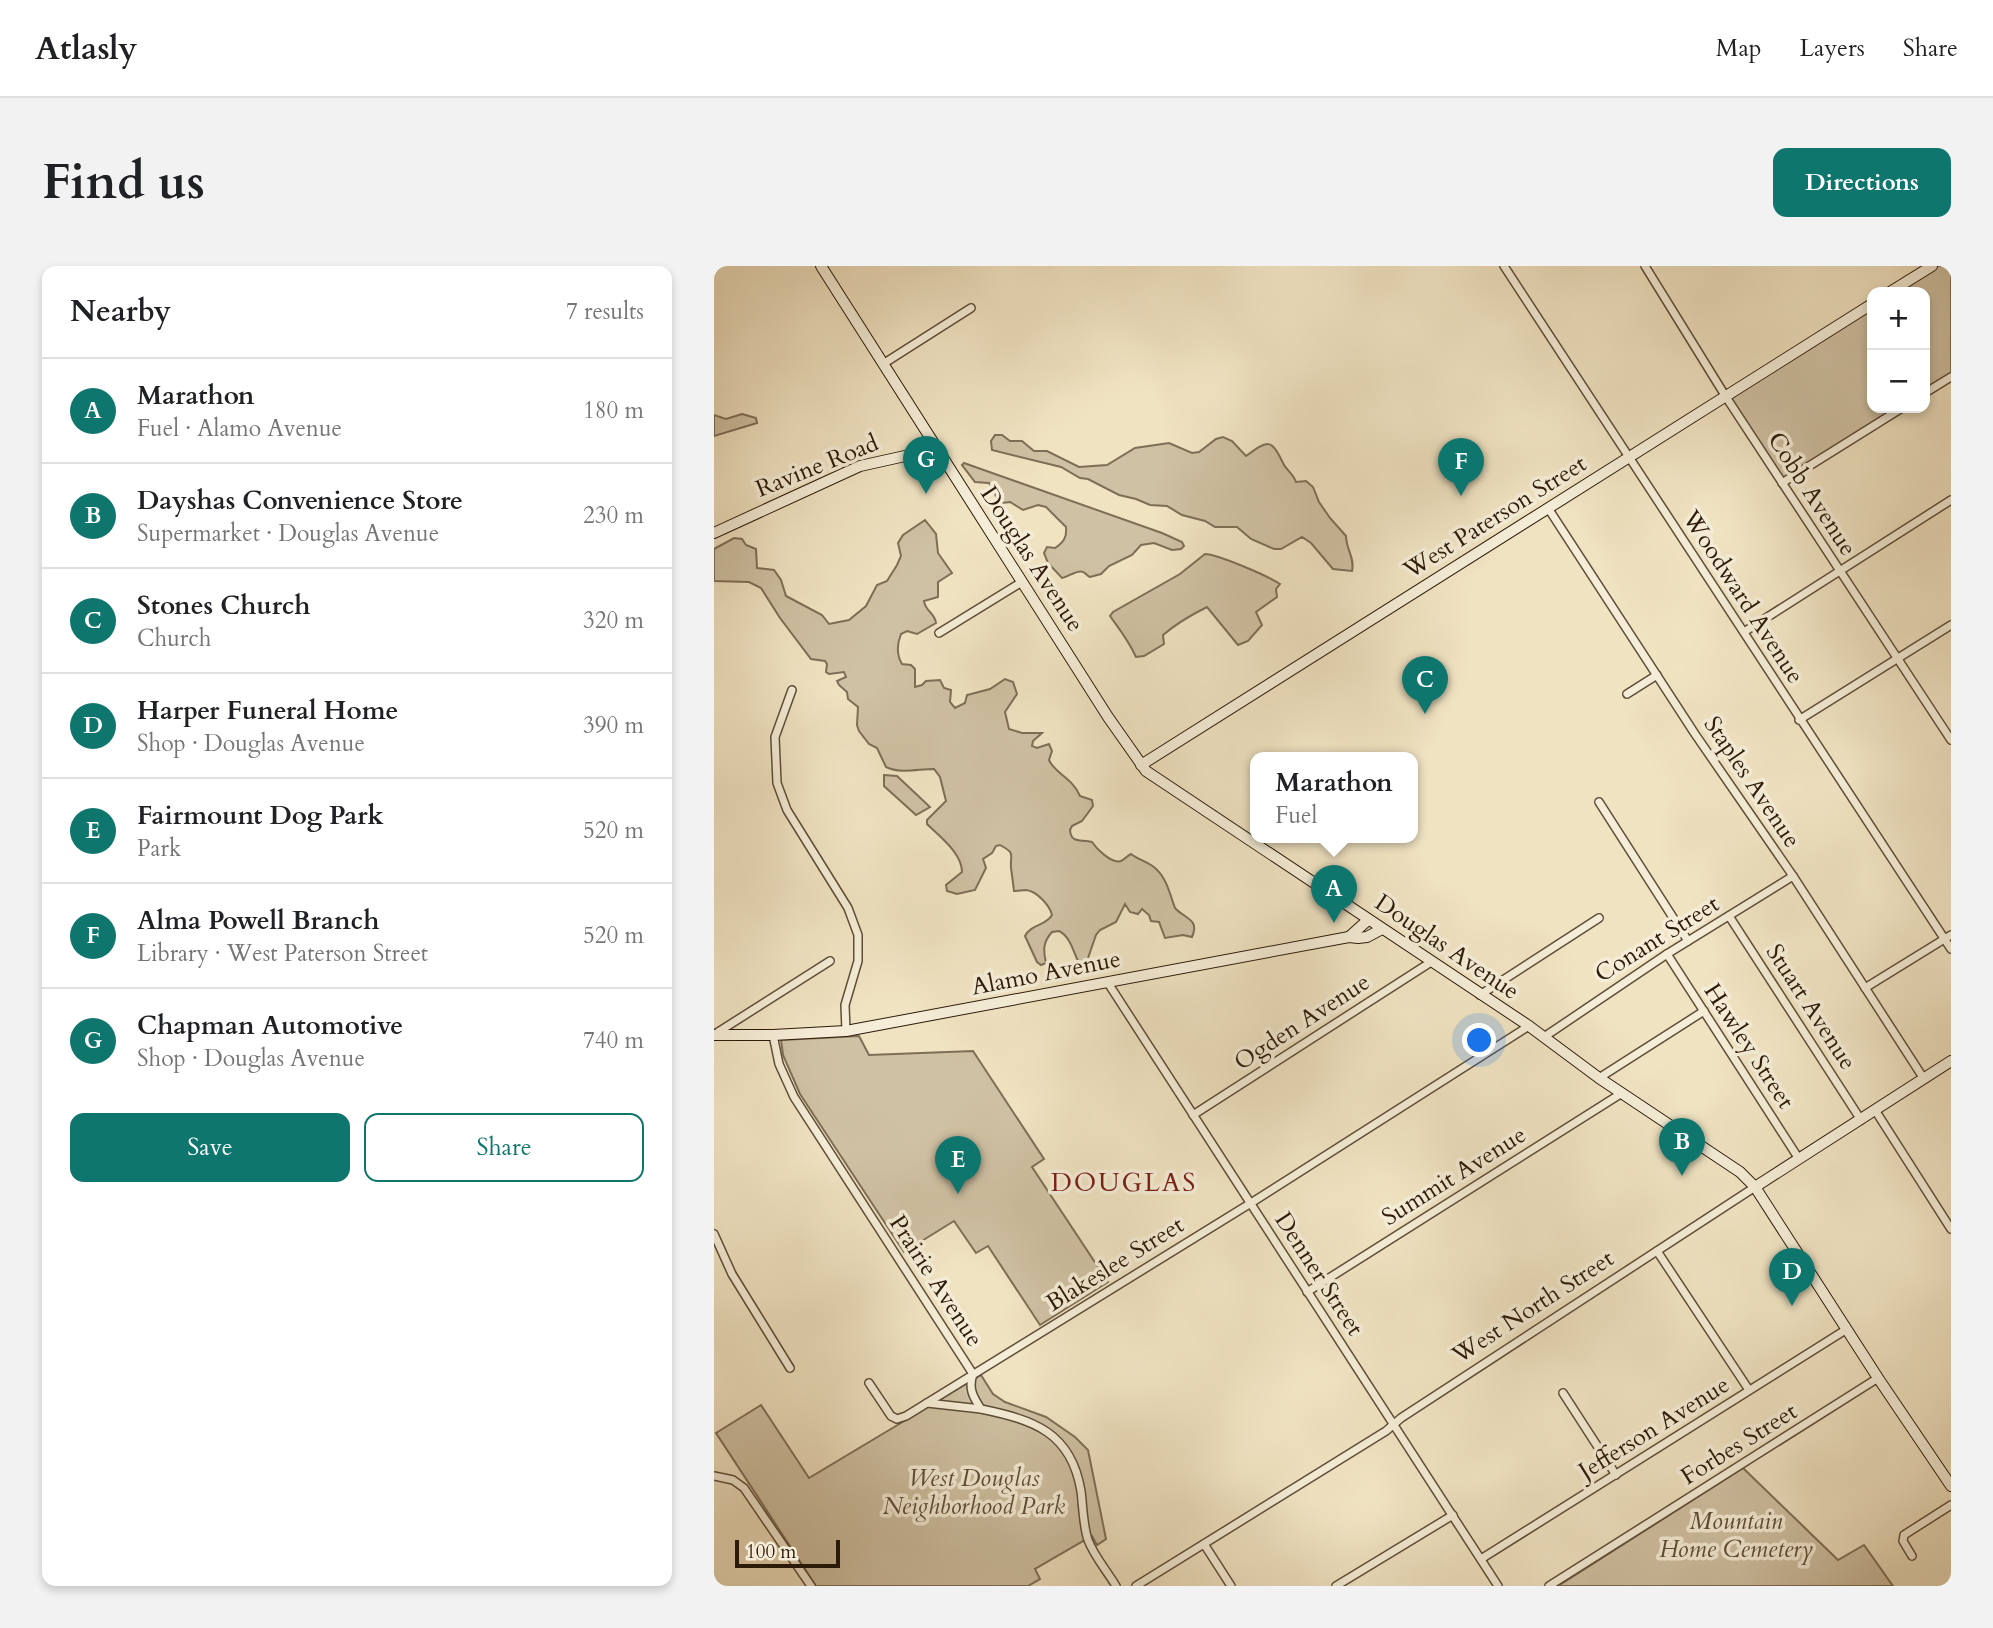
<!DOCTYPE html>
<meta charset="utf-8">
<style>
:root{--surface:#fff;--page:#f2f2f2;--text:#202124;--muted:#757577;--line:#e0e0e0;--accent:#0f766e}
body{margin:0;font-family:Cardo,serif;background:var(--page);color:var(--text)}
.controls{position:absolute;right:21px;top:21px;display:grid;overflow:hidden;border-radius:14px;box-shadow:0 4px 10px #0003}
.controls button{width:63px;height:63px;display:grid;place-items:center;padding:0;border:0;border-bottom:2px solid var(--line);background:var(--surface);color:var(--text);font:35px sans-serif}
.scale{position:absolute;left:21px;bottom:18px;width:105px;box-sizing:border-box;padding-left:7px;border:4px solid #2d1b09;border-top:0;font-size:19px;line-height:24px;white-space:nowrap;color:#2d1b09;-webkit-text-stroke:5px #f5edd7;paint-order:stroke}
.you{position:absolute;left:766px;top:775px;width:24px;height:24px;margin:-18px;border:5px solid #fff;border-radius:50%;background:#1a73e8;box-shadow:0 0 0 10px #1a73e833}
.badge{display:grid;place-items:center;width:46px;height:46px;border-radius:50%;background:var(--accent);color:#fff;font-size:23px;font-weight:700}
.pin{position:absolute;translate:-50% -58px;filter:drop-shadow(0 2px 4px #0008)}
.pin::after{content:'';position:absolute;top:37px;width:24px;height:21px;background:inherit;clip-path:polygon(0 0,100% 0,50% 100%)}
.popup{position:absolute;left:536px;top:486px;width:168px;height:91px;box-sizing:border-box;display:grid;place-content:center;border-radius:14px;background:var(--surface);filter:drop-shadow(0 2px 5px #0005);font-size:23px;white-space:nowrap;color:var(--muted)}
.popup b{font-size:26px;color:var(--text)}
.popup::after{content:'';position:absolute;left:50%;top:100%;margin-left:-14px;border:14px solid transparent;border-top-color:var(--surface)}
.list{margin:0;padding:0;list-style:none}
h2{display:flex;justify-content:space-between;align-items:center;height:91px;margin:0;padding:0 28px;font-size:30px}
h2 small{font-size:23px;font-weight:400;color:var(--muted)}
.list li{display:grid;grid-template-columns:46px 1fr auto;gap:21px;align-items:center;box-sizing:border-box;height:105px;padding:0 28px;border-top:2px solid var(--line)}
.list b{display:block;font-size:26px;white-space:nowrap}
.list p{margin:0;font-size:23px;white-space:nowrap;color:var(--muted)}
.list em{font-size:23px;font-style:normal;color:var(--muted)}
.actions{display:flex;gap:14px;padding:21px 28px}
.actions a{flex:1;padding:16px 0;border:2px solid var(--accent);border-radius:14px;text-align:center;font-size:24px;color:var(--accent)}
.actions .main{background:var(--accent);color:#fff}
.map{position:relative;flex:none;width:1237px;height:1320px;overflow:hidden;border-radius:14px}
header{display:flex;align-items:center;gap:42px;box-sizing:border-box;height:98px;padding:0 35px;background:var(--surface);border-bottom:2px solid var(--line)}
header strong{font-size:33px}
nav{display:flex;gap:38px;margin-inline-start:auto;font-size:24px}
.intro{display:flex;align-items:center;justify-content:space-between;box-sizing:border-box;height:168px;padding:0 42px}
h1{margin:0;font-size:49px}
.button{padding:18px 32px;border-radius:14px;background:var(--accent);color:#fff;font-size:24px;font-weight:700}
main{display:flex;gap:42px;padding:0 42px}
aside{flex:1;background:var(--surface);border-radius:14px;box-shadow:0 4px 10px #0003}
.map>svg:first-child{display:block}
</style>
<header>
<strong>Atlasly</strong>
<nav><a>Map</a><a>Layers</a><a>Share</a></nav>
</header>
<div class="intro"><h1>Find us</h1><a class="button">Directions</a></div>
<main>
<aside>
<h2>Nearby<small>7 results</small></h2>
<ul class="list">
<li><span class="badge">A</span><div><b>Marathon</b><p>Fuel · Alamo Avenue</p></div><em>180 m</em></li>
<li><span class="badge">B</span><div><b>Dayshas Convenience Store</b><p>Supermarket · Douglas Avenue</p></div><em>230 m</em></li>
<li><span class="badge">C</span><div><b>Stones Church</b><p>Church</p></div><em>320 m</em></li>
<li><span class="badge">D</span><div><b>Harper Funeral Home</b><p>Shop · Douglas Avenue</p></div><em>390 m</em></li>
<li><span class="badge">E</span><div><b>Fairmount Dog Park</b><p>Park</p></div><em>520 m</em></li>
<li><span class="badge">F</span><div><b>Alma Powell Branch</b><p>Library · West Paterson Street</p></div><em>520 m</em></li>
<li><span class="badge">G</span><div><b>Chapman Automotive</b><p>Shop · Douglas Avenue</p></div><em>740 m</em></li>
</ul>
<div class="actions"><a class="main">Save</a><a>Share</a></div>
</aside>
<div class="map">
<svg width="1237" height="1320" viewBox="0 0 1237 1320">
<rect width="100%" height="100%" fill="#f0e3c2"/>
<filter id="stains"><feTurbulence type="fractalNoise" baseFrequency=".00286" numOctaves="4"/><feColorMatrix values="0 0 0 0 .2 0 0 0 0 .09 0 0 0 0 .02 0 0 0 .5 -.17"/></filter>
<radialGradient id="worn" r=".72"><stop offset=".6" stop-color="#630" stop-opacity="0"/><stop offset="1" stop-color="#630" stop-opacity=".3"/></radialGradient>
<g fill="#cfc1a3" stroke="#7e6e56" stroke-width="2">
<polygon points="1218,0 1237,0 1237,111 1211,127 1211,26 1177,26"/>
<polygon points="1158,38 1158,142 1188,142 1068,217 1012,131"/>
<polygon points="28,148 42,152 43,157 0,170 0,149 12,153"/>
<path d="M281 169H288L296 175H308L320 185H333L365 201 393 199 421 182 455 177 478 187 485 186 502 173 509 171 518 175 532 190C554 174 557 172 569 197 572 204 579 207 582 216L592 215 599 221 605 236 616 252 632 270C632 283 641 292 638 305L619 303 597 277 588 271 567 283H560L537 273 523 261H501L491 255 468 249 453 240 436 239 422 233 405 229 374 213 366 212 347 201 278 184 277 175Z"/>
<path d="M250 197 448 267 468 276 470 280 467 283 458 284 440 277 427 279 418 289 395 300 387 308 376 311C373 310 372 307 369 306 364 303 354 311 348 312L334 297 330 287 333 281 341 282C350 276 353 271 352 261L332 241 324 239 309 244 296 236 288 237 283 234 280 224 275 217 261 216 248 199Z"/>
<path d="M211 254 222 268 224 287 238 307 224 316V331L210 335C211 345 221 347 222 357L203 368 193 365 187 368C183 378 182 388 188 398L197 399 201 403V421L208 419 212 415 226 414 230 422 237 424 236 436 241 442 251 437 253 429 276 423 291 413 299 416 303 428 291 446 295 463 308 467H328L319 475 318 480 323 482 335 478 338 485 335 494C341 508 358 511 366 530L378 534 379 540 368 555 358 560 356 564C357 578 367 573 378 576 382 582 397 598 407 595 411 593 413 590 417 588 425 594 434 596 441 602 453 612 456 629 461 642 471 653 486 653 478 671L469 669 451 672 445 656 437 655 435 649 428 643 424 648 416 646 411 638 402 656 386 664 382 669 373 695 365 697C359 686 357 671 345 665L338 666C329 676 329 684 332 697L327 699 323 696 311 670C317 658 332 660 338 649 336 640 323 625 312 624 308 624 304 625 300 625 299 617 298 609 297 602 296 587 302 588 286 579L282 580 278 587 269 593 272 602 261 624 243 628 233 625 232 619 248 606C248 587 226 571 213 558V554L232 535 226 511 220 503C204 503 187 508 172 501L163 482 155 478 145 465 143 459 144 441 134 433 133 426 125 419 123 415 132 411 130 406 115 408 112 406 113 398 111 395 97 393 66 352 47 322 35 316 0 315V283L20 272 28 273 32 279 42 283 43 302 60 304 67 314 72 330 108 349 115 358 135 354 152 340 163 319 173 315 183 299 187 290 184 277 189 269Z"/>
<path d="M491 288C503 288 554 310 566 318L562 323 563 331 542 346 548 359 534 375 524 379 493 341C477 349 463 357 449 369L450 378 430 390 422 391C415 375 406 364 396 350L399 346 466 308Z"/>
<polygon points="170,509 183,510 216,541 202,549 170,520"/>
<polygon points="145,770 155,789 259,785 330,893 318,901 394,1016 326,1059 274,980 262,987 240,955 190,986 86,828 69,789 67,774"/>
<polygon points="267,1109 279,1128 291,1136 332,1151 361,1171 374,1184 392,1273 383,1279 378,1270 321,1303 326,1313 314,1320 102,1320 2,1167 47,1139 95,1212"/>
<polygon points="1029,1202 1124,1294 1150,1279 1179,1320 844,1320"/>
</g>
<g fill="none" stroke-linecap="round" stroke-linejoin="round">
<g stroke="#5e4d37" stroke-width="10">
<g id="street">
<polyline points="790,0 1237,683"/>
<polyline points="931,0 1012,131 1237,474"/>
<polyline points="169,98 257,42"/>
<polyline points="1211,127 1237,111"/>
<polyline points="1068,217 1188,142"/>
<polyline points="834,242 981,468 1079,610 1210,813"/>
<polyline points="1030,366 1237,234"/>
<polyline points="225,367 308,316"/>
<polyline points="78,424 61,471 63,517 73,544 134,642 144,669 144,695 131,739 132,765"/>
<polyline points="913,428 943,409"/>
<polyline points="1085,454 1237,359"/>
<polyline points="885,536 974,675"/>
<polyline points="1015,650 1147,854"/>
<polyline points="953,688 1085,893"/>
<polyline points="394,717 784,1320"/>
<polyline points="1151,722 1237,669"/>
<polyline points="766,729 885,652"/>
<polyline points="1,768 116,695"/>
<path d="M59 769 65 798 80 831 259 1108C254 1122 259 1131 267 1143 320 1154 357 1166 367 1225 369 1241 369 1259 374 1274 380 1290 393 1305 402 1320"/>
<polyline points="830,771 953,688 1079,610"/>
<polyline points="885,812 990,745"/>
<polyline points="1161,844 1237,963"/>
<polyline points="479,849 717,696"/>
<polyline points="0,968 18,1008 76,1102"/>
<polyline points="943,985 1035,1124"/>
<polyline points="593,1026 908,827"/>
<polyline points="155,1117 177,1150 183,1153 192,1150 537,937 815,760"/>
<polyline points="849,1127 902,1209"/>
<polyline points="213,1137 267,1143"/>
<polyline points="0,1210 19,1214 30,1222 97,1320"/>
<polyline points="490,1278 517,1320"/>
<polyline points="1198,1290 1189,1275 1190,1269 1237,1239"/>
<polyline points="767,1293 1133,1063"/>
<polyline points="422,1320 672,1165 687,1152 1041,921"/>
<polyline points="622,1320 739,1249"/>
<polyline points="835,1320 1164,1112"/>
</g>
</g>
<g stroke="#2d1b09" stroke-width="12">
<g id="secondary">
<polyline points="107,0 394,451 432,505 815,760 885,812 1026,906 1041,921 1164,1112 1237,1220"/>
<polyline points="1176,26 1218,0"/>
<polyline points="0,267 146,200 209,186 225,188"/>
<polyline points="427,499 1158,38"/>
<polyline points="635,671 654,654"/>
<polyline points="0,769 59,769 132,765 635,671 644,672 653,671 668,663"/>
<polyline points="1041,921 1237,795"/>
</g>
</g>
<use href="#street" stroke="#f5edd7" stroke-width="7"/>
<use href="#secondary" stroke="#f5edd7" stroke-width="10"/>
</g>
<g text-anchor="middle" dominant-baseline="central" stroke-width="7" stroke-linejoin="round" paint-order="stroke">
<g font-size="24" fill="#2d1b09" stroke="#f5edd7">
<text transform="translate(103 200) rotate(-22)">Ravine Road</text>
<text transform="translate(1098 228) rotate(57)">Cobb Avenue</text>
<text transform="translate(781 251) rotate(-32)">West Paterson Street</text>
<text transform="translate(318 293) rotate(57)">Douglas Avenue</text>
<text transform="translate(1029 331) rotate(57)">Woodward Avenue</text>
<text transform="translate(1038 516) rotate(56)">Staples Avenue</text>
<text transform="translate(943 673) rotate(-32)">Conant Street</text>
<text transform="translate(733 681) rotate(34)">Douglas Avenue</text>
<text transform="translate(332 707) rotate(-11)">Alamo Avenue</text>
<text transform="translate(1097 741) rotate(57)">Stuart Avenue</text>
<text transform="translate(588 756) rotate(-33)">Ogden Avenue</text>
<text transform="translate(1035 780) rotate(57)">Hawley Street</text>
<text transform="translate(740 910) rotate(-32)">Summit Avenue</text>
<text transform="translate(401 998) rotate(-32)">Blakeslee Street</text>
<text transform="translate(605 1008) rotate(57)">Denner Street</text>
<text transform="translate(222 1015) rotate(57)">Prairie Avenue</text>
<text transform="translate(819 1041) rotate(-33)">West North Street</text>
<text transform="translate(940 1162) rotate(-32)">Jefferson Avenue</text>
<text transform="translate(1025 1178) rotate(-32)">Forbes Street</text>
</g>
<g font-size="24" font-style="italic" fill="#5e4d37" stroke="#f5edd7">
<text x="260" y="1212">West Douglas<tspan x="260" dy="28">Neighborhood Park</tspan></text>
<text x="1022" y="1255">Mountain<tspan x="1022" dy="28">Home Cemetery</tspan></text>
</g>
<g font-size="26" letter-spacing="2" fill="#7a1f14" stroke="#f5edd7">
<text x="410" y="916">DOUGLAS</text>
</g>
</g>
<rect width="100%" height="100%" filter="url(#stains)"/>
<rect width="100%" height="100%" fill="url(#worn)"/>
</svg>
<div class="controls">
<button>+</button>
<button>−</button>
</div>
<div class="scale">100 m</div>
<div class="you"></div>
<div class="pin badge" style="left:620px;top:657px">A</div>
<div class="popup"><b>Marathon</b>Fuel</div>
<div class="pin badge" style="left:968px;top:910px">B</div>
<div class="pin badge" style="left:711px;top:448px">C</div>
<div class="pin badge" style="left:1078px;top:1040px">D</div>
<div class="pin badge" style="left:244px;top:928px">E</div>
<div class="pin badge" style="left:747px;top:230px">F</div>
<div class="pin badge" style="left:212px;top:228px">G</div>
</div>
</main>
